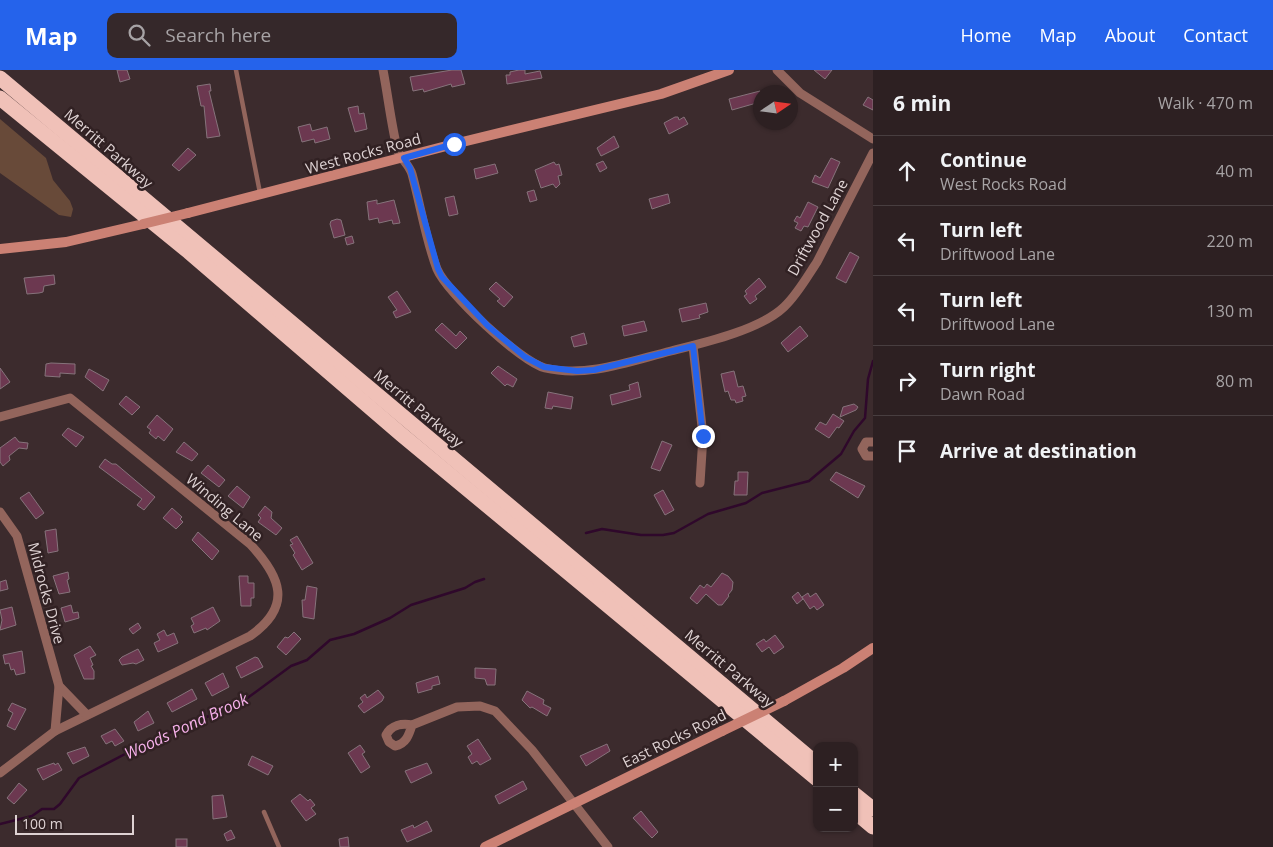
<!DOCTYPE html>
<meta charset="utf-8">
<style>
:root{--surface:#2d2022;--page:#35282a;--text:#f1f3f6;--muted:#a7a3a5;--line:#483e40;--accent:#2563eb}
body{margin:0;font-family:"Open Sans",sans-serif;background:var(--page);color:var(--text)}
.controls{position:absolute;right:15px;bottom:15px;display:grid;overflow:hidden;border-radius:10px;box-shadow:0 1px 4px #0004}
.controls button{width:45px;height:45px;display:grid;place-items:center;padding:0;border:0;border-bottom:1px solid var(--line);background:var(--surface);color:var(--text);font:25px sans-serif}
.compass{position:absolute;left:753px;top:15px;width:45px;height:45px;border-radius:50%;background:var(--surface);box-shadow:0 1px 4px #0004;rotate:77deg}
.scale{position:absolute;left:15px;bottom:12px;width:119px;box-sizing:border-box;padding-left:5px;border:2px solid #ded2d3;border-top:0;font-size:14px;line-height:18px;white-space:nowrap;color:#ded2d3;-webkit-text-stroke:4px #312123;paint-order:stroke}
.stop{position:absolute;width:15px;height:15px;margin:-11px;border:4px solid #2563eb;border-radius:50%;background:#fff}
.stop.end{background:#2563eb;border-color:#fff;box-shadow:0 1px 5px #0008}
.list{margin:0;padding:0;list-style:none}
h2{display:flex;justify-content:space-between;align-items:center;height:65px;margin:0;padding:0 20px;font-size:21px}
h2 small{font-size:16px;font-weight:400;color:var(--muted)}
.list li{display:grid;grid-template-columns:32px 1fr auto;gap:15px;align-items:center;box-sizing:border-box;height:70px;padding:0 20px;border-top:1px solid var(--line)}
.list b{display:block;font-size:19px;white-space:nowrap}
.list p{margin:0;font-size:16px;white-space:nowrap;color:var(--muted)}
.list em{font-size:16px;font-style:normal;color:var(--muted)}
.icon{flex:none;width:28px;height:28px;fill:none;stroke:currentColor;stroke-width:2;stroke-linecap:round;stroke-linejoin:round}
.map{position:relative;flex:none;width:873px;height:777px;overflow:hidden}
header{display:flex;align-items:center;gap:30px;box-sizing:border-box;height:70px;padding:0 25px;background:var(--accent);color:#fff}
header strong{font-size:24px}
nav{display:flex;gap:28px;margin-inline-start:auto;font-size:18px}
.search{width:350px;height:45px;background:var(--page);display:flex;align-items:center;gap:12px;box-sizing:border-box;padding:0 18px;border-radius:10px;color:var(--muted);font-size:19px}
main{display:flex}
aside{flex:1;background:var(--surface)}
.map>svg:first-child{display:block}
</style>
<header>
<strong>Map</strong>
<div class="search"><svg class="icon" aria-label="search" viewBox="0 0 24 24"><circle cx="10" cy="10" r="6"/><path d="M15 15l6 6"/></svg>Search here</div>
<nav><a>Home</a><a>Map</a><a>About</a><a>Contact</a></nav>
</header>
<main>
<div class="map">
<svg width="873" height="777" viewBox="0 0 873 777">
<rect width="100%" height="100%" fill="#3c2b2d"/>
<polygon fill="#684a39" points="0,49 46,88 53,110 70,131 73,139 71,147 59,145 0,103"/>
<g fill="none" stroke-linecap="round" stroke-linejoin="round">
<g stroke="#2f082b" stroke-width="2.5">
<polyline points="586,463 602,459 641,465 663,465 674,463 708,444 746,433 762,423 809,411 841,384 854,361 865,348 868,309 873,291"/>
<polyline points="0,754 32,746 42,739 54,739 60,734 79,708 152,670 242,632 291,596 307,590 330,570 354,564 390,548 411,535 465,518 475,512 484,509"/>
</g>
</g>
<g fill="#6c3850" stroke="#86737b">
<polygon points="117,0 127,0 130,9 120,12"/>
<polygon points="452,0 461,0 465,14 452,17 451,14 424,22 423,19 413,21 410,7"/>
<polygon points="519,0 525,0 525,4 540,1 542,8 507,14 506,5 510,5 510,2"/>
<polygon points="814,0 832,0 825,9"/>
<polygon points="210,14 211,21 209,21 220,66 207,68 204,36 201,36 197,16"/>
<polygon points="760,21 760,32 732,40 729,29"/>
<polygon points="868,27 873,30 873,40 863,35"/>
<polygon points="358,36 359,44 364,43 367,59 355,62 348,38"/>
<polygon points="675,47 678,47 679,50 684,47 688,54 669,64 664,53"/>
<polygon points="310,54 312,61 327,57 330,69 315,73 314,69 302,72 298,57"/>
<polygon points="614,66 619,77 601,86 597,78"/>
<polygon points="188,78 196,85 179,101 172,95"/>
<polygon points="831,88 840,92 828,118 812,112 815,105 820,108"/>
<polygon points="603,91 607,98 600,102 596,94"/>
<polygon points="554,92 556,95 559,94 562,105 558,106 560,114 556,118 553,114 541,118 535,100"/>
<polygon points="495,94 498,103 476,109 474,99"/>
<polygon points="534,120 537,130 530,132 527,122"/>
<polygon points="668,124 670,133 652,139 649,129"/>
<polygon points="454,126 458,144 449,146 445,128"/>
<polygon points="377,130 377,134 394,130 400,153 393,154 392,150 379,153 378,148 369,150 367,132"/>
<polygon points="808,132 818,137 808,157 804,156 801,161 795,158 798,153 794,151 797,146 800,148"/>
<polygon points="337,149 341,150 345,165 334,168 330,154 331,151"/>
<polygon points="352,166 354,173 347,175 345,168"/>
<polygon points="850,182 859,187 846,213 836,208"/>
<polygon points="54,205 55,214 44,216 43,222 39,223 27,224 24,208"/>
<polygon points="759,208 766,217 755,226 757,229 750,234 744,226 747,224 745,221"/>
<polygon points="496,212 513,227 504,237 497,231 500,229 489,219"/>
<polygon points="397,221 411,242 396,248 393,242 397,240 388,227"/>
<polygon points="706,233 708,242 699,245 700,248 682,252 679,239"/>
<polygon points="644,251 647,261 624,266 622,256"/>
<polygon points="442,253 456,266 460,261 467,268 456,279 435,260"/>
<polygon points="800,256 808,266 788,282 781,273"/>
<polygon points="584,263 587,274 574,277 571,267"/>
<polygon points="51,293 75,294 75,304 60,303 60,307 45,306 46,294"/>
<polygon points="498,296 517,309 513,317 507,314 505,316 491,303"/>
<polygon points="0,298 10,312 0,319"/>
<polygon points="89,299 109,310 103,321 85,307"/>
<polygon points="734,301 738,317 743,316 746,326 742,327 743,331 736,333 735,330 731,330 728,321 725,322 721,304"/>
<polygon points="638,312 641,327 612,335 610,325 630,320 629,315"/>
<polygon points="548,322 573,327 571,339 553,336 552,339 545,338"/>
<polygon points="126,326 140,337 132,345 119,334"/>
<polygon points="854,334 858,337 856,340 840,347 843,337"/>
<polygon points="833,344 844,351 839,358 837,357 829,368 815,359 820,352 826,355"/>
<polygon points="157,345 173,359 164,371 158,366 156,369 149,363 151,360 147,357"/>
<polygon points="68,358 84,367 76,377 62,365"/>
<polygon points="15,367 19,372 28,373 27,379 19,378 9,386 10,390 3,396 0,392 0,378"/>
<polygon points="662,371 672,375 660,401 651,398"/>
<polygon points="184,372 198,384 192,391 176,382"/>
<polygon points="105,389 112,394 116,394 155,427 144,440 137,435 142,429 99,397"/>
<polygon points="208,395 225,410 219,417 201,403"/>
<polygon points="738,402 748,402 747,425 734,425 735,411 738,411"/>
<polygon points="836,402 865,416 858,428 830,410"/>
<polygon points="237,416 250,427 243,438 228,426"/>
<polygon points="663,420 674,440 665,445 654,425"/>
<polygon points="29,422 44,443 36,449 20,428"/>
<polygon points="265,436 272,442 271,448 282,458 276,465 258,452 261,448 258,445"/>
<polygon points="172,438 182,447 180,449 183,452 176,459 163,448"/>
<polygon points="56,459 58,481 48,483 45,461"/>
<polygon points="198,462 219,481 212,490 192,470"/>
<polygon points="297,466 313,493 302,500 293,485 295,483 290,475 293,474 290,470"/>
<polygon points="68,502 69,509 67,510 70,522 59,524 53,506"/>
<polygon points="722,503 728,506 733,512 732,520 728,525 729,526 722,535 718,535 706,524 697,534 690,528 700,515 704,518 707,514 711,517"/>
<polygon points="239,506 248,506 248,513 254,513 254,528 251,528 251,536 241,536"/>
<polygon points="6,510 8,519 0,521 0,512"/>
<polygon points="307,516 317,518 314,549 303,547 302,530 305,530"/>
<polygon points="798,522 803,529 797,534 792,527"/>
<polygon points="808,523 810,527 816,523 824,535 817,540 814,536 810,539 802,527"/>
<polygon points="71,535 73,543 78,542 79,548 65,552 61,538"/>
<polygon points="12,537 16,555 0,560 2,550 0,540"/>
<polygon points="213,537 220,551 207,560 206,558 194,563 191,556 194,554 191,548"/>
<polygon points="138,553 141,558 133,564 129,559"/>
<polygon points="164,560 167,566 174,563 178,573 158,582 154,573 160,570 157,564"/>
<polygon points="294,562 301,569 286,585 277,577 285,567 288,568"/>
<polygon points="775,565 784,577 774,584 769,577 762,582 756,574 764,569 766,572"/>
<polygon points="90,576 96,585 90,588 93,595 91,596 94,601 94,609 84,609 74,585"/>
<polygon points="138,579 144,590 136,594 133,593 122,595 119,590 122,587"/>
<polygon points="22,581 25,603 16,605 14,599 11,600 9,593 5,594 3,585"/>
<polygon points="255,587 258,588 263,597 241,608 236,597"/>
<polygon points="475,598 496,599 495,615 487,615 485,609 475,608"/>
<polygon points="223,603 229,617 212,626 205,613"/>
<polygon points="438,606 440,614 432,616 432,619 418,623 416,613"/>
<polygon points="192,619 197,629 172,642 167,633"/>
<polygon points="378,620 384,627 382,631 364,643 358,636 363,632 360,628 365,624 367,628"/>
<polygon points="527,621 544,630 543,634 551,638 547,646 532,637 530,638 522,630"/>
<polygon points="12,633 26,639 15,660 7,656 13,643 8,640"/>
<polygon points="148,641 154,653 138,661 134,652"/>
<polygon points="115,659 124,671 115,676 112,671 106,674 101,666"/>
<polygon points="478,669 491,689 480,695 477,691 472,694 468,687 472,684 467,676"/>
<polygon points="607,674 610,681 586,696 580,686"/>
<polygon points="360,675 365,682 362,684 370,697 361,703 348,683"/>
<polygon points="85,677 89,686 73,694 67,683"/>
<polygon points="252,686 273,696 268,705 248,695"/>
<polygon points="54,693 55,695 58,693 62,700 43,710 37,699"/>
<polygon points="427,693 432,703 411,713 405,701"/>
<polygon points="523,711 527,719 499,734 495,726"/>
<polygon points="19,713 27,720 14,734 7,728"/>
<polygon points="300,724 308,731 310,729 315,735 311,738 316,744 306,751 291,731"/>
<polygon points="223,725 227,747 213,749 212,726"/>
<polygon points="641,741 658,762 652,768 633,748"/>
<polygon points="427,751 432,761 407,772 401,760 413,755 414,758"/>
<polygon points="231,760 235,768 227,771 224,764"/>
<polygon points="348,767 349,777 340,777 339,769"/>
<rect x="176" y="769" width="11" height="8"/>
</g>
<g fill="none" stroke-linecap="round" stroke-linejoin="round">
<g stroke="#93655c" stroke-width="4.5">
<polyline points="236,0 260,123"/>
<polyline points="264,742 279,777"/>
</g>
<g stroke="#93655c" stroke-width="9">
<path d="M383 0C388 26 391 53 397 78 399 88 409 94 412 104 420 133 426 171 437 199 447 223 521 292 545 298 587 308 631 291 671 281 703 273 760 260 784 237 797 225 807 207 817 192L873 83"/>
<polyline points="777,0 800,23 873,69"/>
<polyline points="693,276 703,366 700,413"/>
<path d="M0 347 70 328 250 474C281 507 293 536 250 566L55 661 0 703"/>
<polyline points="873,372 866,372 862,379 866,386 873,386"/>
<polyline points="0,442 17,466 59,616 55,661"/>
<polyline points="59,616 87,645"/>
<path d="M412 655C402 653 391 655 386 665L389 672 395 676C406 674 409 665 412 655L457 637 480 636 495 641 532 680 608 777"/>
</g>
<g stroke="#cb8174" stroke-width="10">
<polyline points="188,143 454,74 661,24 729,0"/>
<polyline points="0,179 66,172 143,154"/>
<polyline points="784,631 843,598 873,578"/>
<polyline points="485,777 722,661"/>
</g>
<g stroke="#f0c1b8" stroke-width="15">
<polyline points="0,8 817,694"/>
<polyline points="0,28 189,182 402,365 817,709"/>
<polyline points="854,724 873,739"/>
<polyline points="854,741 873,757"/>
</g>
<g stroke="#cb8174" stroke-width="10">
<polyline points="143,154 188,143"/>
<polyline points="722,661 784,631"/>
</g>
</g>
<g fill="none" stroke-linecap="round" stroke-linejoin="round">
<polyline stroke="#2563eb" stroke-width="6" points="454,74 404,88 410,98 438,199 442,207 488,256 525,287 544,297 577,301 594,300 693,276 703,366"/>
</g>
<g text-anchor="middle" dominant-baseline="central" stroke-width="5" stroke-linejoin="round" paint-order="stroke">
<g font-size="15" fill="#ded2d3" stroke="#312123">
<text transform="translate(109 78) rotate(41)">Merritt Parkway</text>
<text transform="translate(363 83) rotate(-15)">West Rocks Road</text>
<text transform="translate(817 157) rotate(-61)">Driftwood Lane</text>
<text transform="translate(419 338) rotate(40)">Merritt Parkway</text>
<text transform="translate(225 437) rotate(40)">Winding Lane</text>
<text transform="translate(47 523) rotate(75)">Midrocks Drive</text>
<text transform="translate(730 598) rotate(40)">Merritt Parkway</text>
<text transform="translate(674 668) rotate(-26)">East Rocks Road</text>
</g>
<g font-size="16" font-style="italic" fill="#f7b1eb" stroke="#312123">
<text transform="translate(186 656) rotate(-25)">Woods Pond Brook</text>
</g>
</g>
</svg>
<div class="controls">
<button>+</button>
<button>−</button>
</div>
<svg class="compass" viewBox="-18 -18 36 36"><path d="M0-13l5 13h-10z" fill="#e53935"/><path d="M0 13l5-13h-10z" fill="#a7a3a5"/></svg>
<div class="scale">100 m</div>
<div class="stop" style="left:454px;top:74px"></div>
<div class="stop end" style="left:703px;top:366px"></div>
</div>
<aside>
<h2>6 min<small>Walk · 470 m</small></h2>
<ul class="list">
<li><svg class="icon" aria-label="ahead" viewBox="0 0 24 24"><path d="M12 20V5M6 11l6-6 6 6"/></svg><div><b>Continue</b><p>West Rocks Road</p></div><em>40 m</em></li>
<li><svg class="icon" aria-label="left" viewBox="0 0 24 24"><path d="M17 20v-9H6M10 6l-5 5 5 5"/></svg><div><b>Turn left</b><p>Driftwood Lane</p></div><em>220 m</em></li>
<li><svg class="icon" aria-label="left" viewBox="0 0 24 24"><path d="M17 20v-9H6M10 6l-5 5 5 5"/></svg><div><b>Turn left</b><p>Driftwood Lane</p></div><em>130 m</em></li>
<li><svg class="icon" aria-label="right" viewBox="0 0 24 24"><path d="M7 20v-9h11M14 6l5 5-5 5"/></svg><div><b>Turn right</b><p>Dawn Road</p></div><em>80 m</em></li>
<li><svg class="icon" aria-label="arrive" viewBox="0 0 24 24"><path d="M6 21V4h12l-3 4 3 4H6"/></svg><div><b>Arrive at destination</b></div></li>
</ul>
</aside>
</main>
